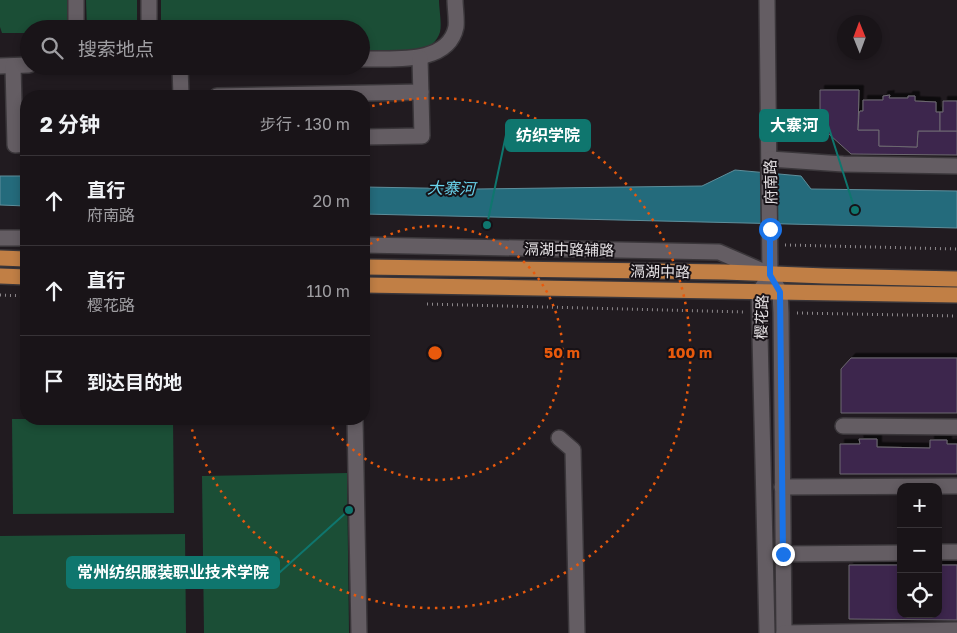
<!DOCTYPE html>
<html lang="zh">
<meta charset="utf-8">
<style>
:root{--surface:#191418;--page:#262125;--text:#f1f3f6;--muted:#9f9ea2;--line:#373337}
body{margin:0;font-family:"Golos Text","Noto Sans SC",sans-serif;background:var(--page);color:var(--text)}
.controls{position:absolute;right:15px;bottom:15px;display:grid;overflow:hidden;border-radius:10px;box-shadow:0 2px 8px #0003}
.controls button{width:45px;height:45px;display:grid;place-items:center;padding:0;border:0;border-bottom:1px solid var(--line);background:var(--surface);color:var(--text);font:25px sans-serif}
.compass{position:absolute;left:837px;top:15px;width:45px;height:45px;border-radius:50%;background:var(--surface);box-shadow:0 2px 8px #0003;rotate:359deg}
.stop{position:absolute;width:15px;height:15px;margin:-11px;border:4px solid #1a73e8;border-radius:50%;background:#fff}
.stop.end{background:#1a73e8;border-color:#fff;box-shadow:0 1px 5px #0008}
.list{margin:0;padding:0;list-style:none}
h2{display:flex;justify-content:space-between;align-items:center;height:65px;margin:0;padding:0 20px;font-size:21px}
h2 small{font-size:16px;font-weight:400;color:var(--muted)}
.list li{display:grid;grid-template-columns:32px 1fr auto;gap:15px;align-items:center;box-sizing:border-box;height:90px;padding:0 20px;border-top:1px solid var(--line)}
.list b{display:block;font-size:19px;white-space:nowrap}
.list p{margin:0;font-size:16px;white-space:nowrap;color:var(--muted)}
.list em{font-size:16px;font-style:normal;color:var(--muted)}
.icon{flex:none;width:28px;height:28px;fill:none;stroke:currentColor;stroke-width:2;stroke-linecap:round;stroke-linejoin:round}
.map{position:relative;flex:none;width:957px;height:633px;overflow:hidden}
.search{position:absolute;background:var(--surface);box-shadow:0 2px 8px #0003;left:20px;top:20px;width:350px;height:55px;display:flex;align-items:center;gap:12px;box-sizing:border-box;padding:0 18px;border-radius:28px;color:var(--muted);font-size:19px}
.panel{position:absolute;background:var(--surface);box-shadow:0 2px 8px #0003;left:20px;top:90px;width:350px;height:335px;border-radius:20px}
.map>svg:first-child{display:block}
</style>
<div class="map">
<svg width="957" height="633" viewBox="0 0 957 633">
<defs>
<filter id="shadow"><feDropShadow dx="4.5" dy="-4.5" stdDeviation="0" flood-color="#0009"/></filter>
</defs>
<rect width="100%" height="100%" fill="#211b20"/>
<g fill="#1b4e36">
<polygon points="0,0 68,0 68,29 29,29 29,33 2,33 0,27"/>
<polygon points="86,0 137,0 137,29 87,29"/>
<path d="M161 0H439C439 9 442 23 440 32 431 61 385 53 361 53V29H161Z"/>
<polygon points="12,419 173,419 174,513 13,514"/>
<polygon points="347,473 349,633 204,633 202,476"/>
<polygon points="185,534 186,633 0,633 0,536"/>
</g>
<g fill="#246b7c" stroke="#5e8e9b">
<polygon points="735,170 801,176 811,189 957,191 957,228 364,214 364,187 477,189 702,186"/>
<polygon points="0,176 26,176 26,206 0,205"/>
</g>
<g fill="#3c254d" stroke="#6d6970" filter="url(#shadow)">
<polygon points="820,90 859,90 858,130 879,130 879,146 917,147 918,131 957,131 957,155 851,154 820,126"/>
<polygon points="890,95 889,98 908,98 908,96 915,96 915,101 936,102 936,112 940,112 940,131 918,131 917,147 879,146 879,130 858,130 859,113 860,111 863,111 863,100 883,100 883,96"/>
<polygon points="943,101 957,101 957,131 940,131 940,112 943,112"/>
<polygon points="851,358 957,358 957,413 841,413 841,369"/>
<polygon points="859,439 877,439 877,447 930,448 930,440 947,440 947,444 957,444 957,474 840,474 840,444 860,444"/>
<polygon points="849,565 901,565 901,614 938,614 938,565 957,565 957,620 849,619"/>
</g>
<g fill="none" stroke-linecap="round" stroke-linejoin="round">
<g stroke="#3a363a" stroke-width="18">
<g id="minor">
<polyline points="76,0 76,29"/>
<polyline points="149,0 149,29"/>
<polyline points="767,0 770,275 780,292 781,313 784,633"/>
<path d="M361 59C390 58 448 66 456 27 457 19 455 8 455 0"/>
<polyline points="0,66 29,65"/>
<polyline points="13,66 15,145 26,144"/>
<polyline points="180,66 181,96"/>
<polyline points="217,96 421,92"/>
<polyline points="364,137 422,136 420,58"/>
<polyline points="770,159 843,164 957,166"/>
<polyline points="0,238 26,238"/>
<polyline points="364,245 719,252 767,273"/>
<polyline points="766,282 759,292 767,633"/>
<polyline points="355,419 359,633"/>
<polyline points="843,426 957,427"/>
<polyline points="559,438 573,450 577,633"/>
<polyline points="782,487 957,486"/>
<polyline points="938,552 957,552"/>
<polyline points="783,554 901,553"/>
<polyline points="784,633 957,630"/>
</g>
</g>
<g stroke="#3a363a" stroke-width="18">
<g id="major">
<polyline points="0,258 26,259"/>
<polyline points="364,267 724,272 825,276 957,279"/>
<polyline points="0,276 26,277"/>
<polyline points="364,285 957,295"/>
</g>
</g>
<g stroke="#8c878b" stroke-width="3" stroke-dasharray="1 4" stroke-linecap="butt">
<polyline points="785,245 957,249"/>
<polyline points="0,295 26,296"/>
<polyline points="427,304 745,312"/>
<polyline points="797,313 957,316"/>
</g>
<use href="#minor" stroke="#645d63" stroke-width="15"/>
<use href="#major" stroke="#c17f45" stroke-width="15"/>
</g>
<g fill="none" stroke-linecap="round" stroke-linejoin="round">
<polyline stroke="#1a73e8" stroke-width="6" points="770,229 770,275 780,292 783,554"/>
</g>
<g fill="none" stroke="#e8590c" stroke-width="2.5" stroke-dasharray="2.5 5">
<path d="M364 248A127 127 0 1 1 327 419"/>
<path d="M365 108A255 255 0 1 1 189 419"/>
</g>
<g text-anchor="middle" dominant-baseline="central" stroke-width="4" stroke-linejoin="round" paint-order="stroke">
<g font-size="15" fill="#e4e0e3" stroke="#171217">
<text transform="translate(770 182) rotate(-91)">府南路</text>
<text transform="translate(569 249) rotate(1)">滆湖中路辅路</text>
<text transform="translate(660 271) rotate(1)">滆湖中路</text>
<text transform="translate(761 317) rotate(-88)">樱花路</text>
</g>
<g font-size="16" font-style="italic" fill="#69d3ec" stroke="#171217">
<text transform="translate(451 188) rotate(1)">大寨河</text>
</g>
</g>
<circle cx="435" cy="353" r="8" fill="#e8590c" stroke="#171217" stroke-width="2.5"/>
<g font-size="15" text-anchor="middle" font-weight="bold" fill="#e8590c" stroke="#171217" stroke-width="4" stroke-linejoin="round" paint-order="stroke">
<text x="562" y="358">50 m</text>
<text x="690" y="358">100 m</text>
</g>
<path fill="none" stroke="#0f766e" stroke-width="2" d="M855 210L828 125M487 225L506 135M349 510L279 573"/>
<g fill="#0f766e" stroke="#171217" stroke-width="2">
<circle cx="855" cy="210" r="5"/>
<circle cx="487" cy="225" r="5"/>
<circle cx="349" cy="510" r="5"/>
</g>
<g fill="#0f766e" stroke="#0f766e" stroke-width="2">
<rect x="760" y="110" width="68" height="31" rx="5"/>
<rect x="506" y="120" width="84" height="31" rx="5"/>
<rect x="67" y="557" width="212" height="31" rx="5"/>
</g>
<g font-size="16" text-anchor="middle" font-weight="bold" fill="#fff">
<text x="794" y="131">大寨河</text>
<text x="548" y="141">纺织学院</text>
<text x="173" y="578">常州纺织服装职业技术学院</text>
</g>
</svg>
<div class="controls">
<button>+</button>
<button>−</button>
<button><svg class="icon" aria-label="locate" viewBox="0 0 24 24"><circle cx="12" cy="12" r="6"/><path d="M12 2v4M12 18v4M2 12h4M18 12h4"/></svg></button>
</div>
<svg class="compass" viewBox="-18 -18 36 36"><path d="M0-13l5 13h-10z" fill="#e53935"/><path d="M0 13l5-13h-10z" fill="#9f9ea2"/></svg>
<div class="stop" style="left:770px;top:229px"></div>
<div class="stop end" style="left:783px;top:554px"></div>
<div class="search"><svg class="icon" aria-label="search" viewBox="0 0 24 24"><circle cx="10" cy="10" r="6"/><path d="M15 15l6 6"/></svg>搜索地点</div>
<section class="panel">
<h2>2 分钟<small>步行 · 130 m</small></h2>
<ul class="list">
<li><svg class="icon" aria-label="ahead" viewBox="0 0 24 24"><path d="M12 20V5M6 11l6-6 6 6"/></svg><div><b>直行</b><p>府南路</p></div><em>20 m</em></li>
<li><svg class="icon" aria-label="ahead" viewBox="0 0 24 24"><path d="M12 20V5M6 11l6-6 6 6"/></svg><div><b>直行</b><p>樱花路</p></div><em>110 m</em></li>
<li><svg class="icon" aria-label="arrive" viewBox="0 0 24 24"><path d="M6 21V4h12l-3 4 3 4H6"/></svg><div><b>到达目的地</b></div></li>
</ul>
</section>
</div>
